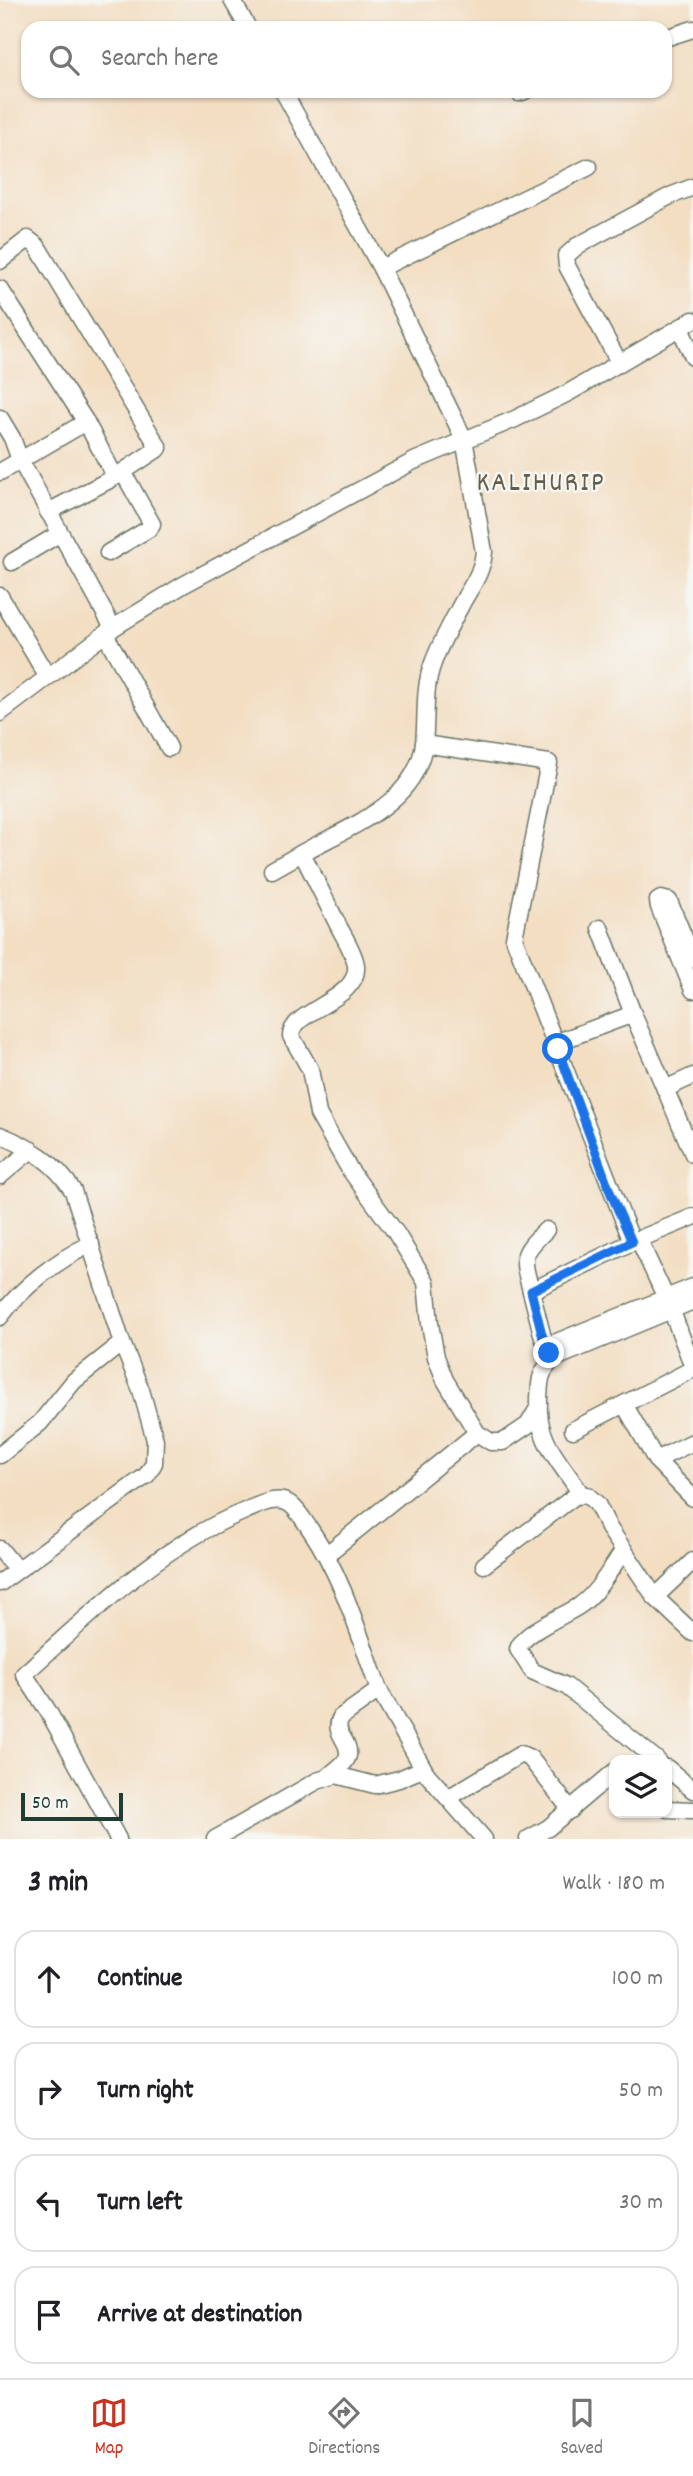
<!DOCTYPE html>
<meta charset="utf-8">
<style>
:root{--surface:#fff;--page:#f2f2f2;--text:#202124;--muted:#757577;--line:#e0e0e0;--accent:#c8321e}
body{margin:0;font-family:Dekko,sans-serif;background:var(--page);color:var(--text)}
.controls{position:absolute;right:21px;bottom:21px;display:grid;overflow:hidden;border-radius:14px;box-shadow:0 2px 5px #0004}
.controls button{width:63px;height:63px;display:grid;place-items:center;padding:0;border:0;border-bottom:2px solid var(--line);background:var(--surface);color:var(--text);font:35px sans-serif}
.scale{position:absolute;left:21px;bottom:18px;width:102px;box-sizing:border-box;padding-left:7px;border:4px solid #1f3d34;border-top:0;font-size:19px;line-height:24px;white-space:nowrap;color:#1f3d34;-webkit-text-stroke:5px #f6f6f2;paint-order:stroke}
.stop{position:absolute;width:21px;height:21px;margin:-16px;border:5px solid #1a73e8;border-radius:50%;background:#fff}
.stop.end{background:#1a73e8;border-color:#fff;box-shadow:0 2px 7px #0008}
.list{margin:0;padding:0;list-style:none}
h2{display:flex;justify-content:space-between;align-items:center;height:91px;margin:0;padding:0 28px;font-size:30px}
h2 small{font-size:23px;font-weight:400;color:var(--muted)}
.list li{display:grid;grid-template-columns:46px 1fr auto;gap:21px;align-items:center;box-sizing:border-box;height:98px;margin:0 14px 14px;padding:0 14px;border:2px solid var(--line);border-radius:21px}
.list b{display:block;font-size:26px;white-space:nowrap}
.list em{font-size:23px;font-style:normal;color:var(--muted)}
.icon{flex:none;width:38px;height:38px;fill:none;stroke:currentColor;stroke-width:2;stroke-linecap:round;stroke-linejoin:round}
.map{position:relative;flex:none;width:693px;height:1839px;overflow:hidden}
.search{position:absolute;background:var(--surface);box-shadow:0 2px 5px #0004;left:21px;right:21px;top:21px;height:77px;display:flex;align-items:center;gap:18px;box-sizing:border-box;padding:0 24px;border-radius:21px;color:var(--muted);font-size:26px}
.sheet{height:539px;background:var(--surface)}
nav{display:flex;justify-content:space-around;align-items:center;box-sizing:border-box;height:98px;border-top:2px solid var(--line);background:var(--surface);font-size:19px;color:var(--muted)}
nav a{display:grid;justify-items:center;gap:4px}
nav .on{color:var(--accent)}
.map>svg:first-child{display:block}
</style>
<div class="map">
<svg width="693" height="1839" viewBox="0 0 693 1839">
<rect width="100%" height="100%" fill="#f6f6f2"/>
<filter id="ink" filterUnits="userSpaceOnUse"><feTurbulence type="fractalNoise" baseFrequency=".0143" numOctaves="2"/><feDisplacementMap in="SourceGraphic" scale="14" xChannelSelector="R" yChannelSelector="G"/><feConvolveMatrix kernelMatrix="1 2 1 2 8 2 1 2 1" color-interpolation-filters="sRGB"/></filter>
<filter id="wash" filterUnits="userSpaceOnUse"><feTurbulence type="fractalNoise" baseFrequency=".00686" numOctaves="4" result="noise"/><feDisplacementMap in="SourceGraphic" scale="28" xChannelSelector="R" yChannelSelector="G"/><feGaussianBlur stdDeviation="1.57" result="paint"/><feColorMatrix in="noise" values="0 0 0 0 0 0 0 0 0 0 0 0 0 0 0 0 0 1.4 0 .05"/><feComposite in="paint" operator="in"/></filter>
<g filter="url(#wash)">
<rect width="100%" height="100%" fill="#f3dec2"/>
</g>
<g filter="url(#ink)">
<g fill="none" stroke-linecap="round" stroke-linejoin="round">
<g stroke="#697566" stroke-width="19">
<g id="minor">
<polyline points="232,0 248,28"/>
<polyline points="665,38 693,29"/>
<path d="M283 91 381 268 464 439 484 552C482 574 471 586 461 605 451 624 440 644 433 663 423 689 427 716 424 743 417 804 348 827 302 853 314 877 326 901 338 925 344 937 354 952 356 965 360 1000 291 1010 291 1036L310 1069 318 1114 350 1170 396 1233 426 1282 430 1324 436 1357 445 1380 477 1433 491 1442H503L528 1425 538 1408"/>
<polyline points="519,93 525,91"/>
<polyline points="0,261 28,239 37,246 159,448 115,477 48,512"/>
<polyline points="381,268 589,167"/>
<polyline points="0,289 86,422 115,477"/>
<polyline points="680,328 693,357"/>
<polyline points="620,364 567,266 566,256 577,246 670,196 693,187"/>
<polyline points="0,418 12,438 20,460 113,628"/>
<polyline points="0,472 86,422"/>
<polyline points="108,553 150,528 152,524 123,472"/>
<polyline points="12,562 59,534"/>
<polyline points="0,596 47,676"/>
<polyline points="105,634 169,748"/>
<polyline points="0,713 113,628 183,585 414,461 515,419 568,393 693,320"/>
<polyline points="424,744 549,763 514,938 555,1043"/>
<polyline points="272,870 302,853"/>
<polyline points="600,928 633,1014 693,1154"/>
<polyline points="693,959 669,901 661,899 658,901 659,907 693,990"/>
<polyline points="665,1089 693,1076"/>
<path d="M0 1135C30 1147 56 1163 73 1191L122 1343 141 1390 155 1440 154 1463 147 1475 0 1583"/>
<polyline points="0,1176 31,1150"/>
<path d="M546 1230C520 1255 522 1257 531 1291L632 1242 693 1217"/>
<polyline points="639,1240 671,1309 693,1367"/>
<polyline points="632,1242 555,1043 633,1014"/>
<polyline points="693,1287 554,1343 549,1348 549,1353 553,1359 693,1301"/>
<polyline points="531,1291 543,1338 551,1346"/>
<path d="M0 1317C22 1287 57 1260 91 1244"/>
<path d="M553 1359C539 1374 540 1380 539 1400 536 1441 560 1461 581 1494"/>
<polyline points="624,1404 656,1460 693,1498"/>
<polyline points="573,1430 693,1369"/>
<polyline points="0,1455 40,1423 74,1381 122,1343"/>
<polyline points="656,1460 693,1442"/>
<polyline points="0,1549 17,1570"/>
<path d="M624 1550C611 1568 598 1593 579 1606 564 1616 523 1632 518 1649L532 1671 566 1686 657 1760"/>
<polyline points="327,1554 477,1433"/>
<polyline points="484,1565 575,1496 587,1495 597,1504 609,1528 655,1597 693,1633"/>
<polyline points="655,1597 693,1561"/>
<polyline points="379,1690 426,1773"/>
<polyline points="667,1768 693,1790"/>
<polyline points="448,1798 521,1754 530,1758 571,1810"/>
<polyline points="667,1809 693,1810"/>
<path d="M118 1839 48 1711 24 1674C92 1613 159 1546 245 1511 259 1505 277 1495 290 1504 299 1511 304 1521 310 1529 343 1577 359 1635 379 1690L341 1717C332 1733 350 1740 348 1755 347 1763 334 1771 329 1776"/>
<polyline points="215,1839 317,1781 336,1775 375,1785 399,1779 420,1770 426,1773 484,1839"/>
<polyline points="528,1839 548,1828 614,1772"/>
</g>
</g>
<use href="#minor" stroke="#fff" stroke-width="16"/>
</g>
</g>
<g fill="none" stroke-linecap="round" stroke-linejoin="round" filter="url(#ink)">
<polyline stroke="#1a73e8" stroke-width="9" points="549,1353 551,1346 543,1338 531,1291 632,1242 611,1194 558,1049"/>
</g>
<g text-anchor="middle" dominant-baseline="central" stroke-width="5" stroke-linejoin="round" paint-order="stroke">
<g font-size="28" letter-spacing="2" fill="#655e4c" stroke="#f6f6f2">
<text x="541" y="485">KALIHURIP</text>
</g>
</g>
</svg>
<div class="controls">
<button><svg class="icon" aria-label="layers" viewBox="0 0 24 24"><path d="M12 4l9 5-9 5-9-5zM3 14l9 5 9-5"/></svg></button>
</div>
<div class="scale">50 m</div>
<div class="stop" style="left:558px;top:1049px"></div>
<div class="stop end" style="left:549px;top:1353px"></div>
<div class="search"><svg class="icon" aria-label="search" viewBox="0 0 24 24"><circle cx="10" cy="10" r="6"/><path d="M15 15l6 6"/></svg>Search here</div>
</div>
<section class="sheet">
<h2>3 min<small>Walk · 180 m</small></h2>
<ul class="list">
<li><svg class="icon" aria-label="ahead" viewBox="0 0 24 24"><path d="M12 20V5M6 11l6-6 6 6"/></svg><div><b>Continue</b></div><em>100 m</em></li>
<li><svg class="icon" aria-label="right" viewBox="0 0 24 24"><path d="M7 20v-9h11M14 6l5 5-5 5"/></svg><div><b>Turn right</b></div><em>50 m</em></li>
<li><svg class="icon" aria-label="left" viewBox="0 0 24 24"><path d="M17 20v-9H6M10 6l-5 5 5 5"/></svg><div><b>Turn left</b></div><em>30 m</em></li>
<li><svg class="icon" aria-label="arrive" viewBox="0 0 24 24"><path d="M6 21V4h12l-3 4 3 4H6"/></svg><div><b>Arrive at destination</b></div></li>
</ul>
</section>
<nav>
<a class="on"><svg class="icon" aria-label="map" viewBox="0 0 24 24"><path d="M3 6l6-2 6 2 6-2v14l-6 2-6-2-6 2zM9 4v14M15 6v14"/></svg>Map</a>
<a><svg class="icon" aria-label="directions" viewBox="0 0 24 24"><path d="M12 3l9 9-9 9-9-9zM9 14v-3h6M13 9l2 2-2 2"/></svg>Directions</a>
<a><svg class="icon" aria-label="saved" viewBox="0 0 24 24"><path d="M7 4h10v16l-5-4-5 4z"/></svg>Saved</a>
</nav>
